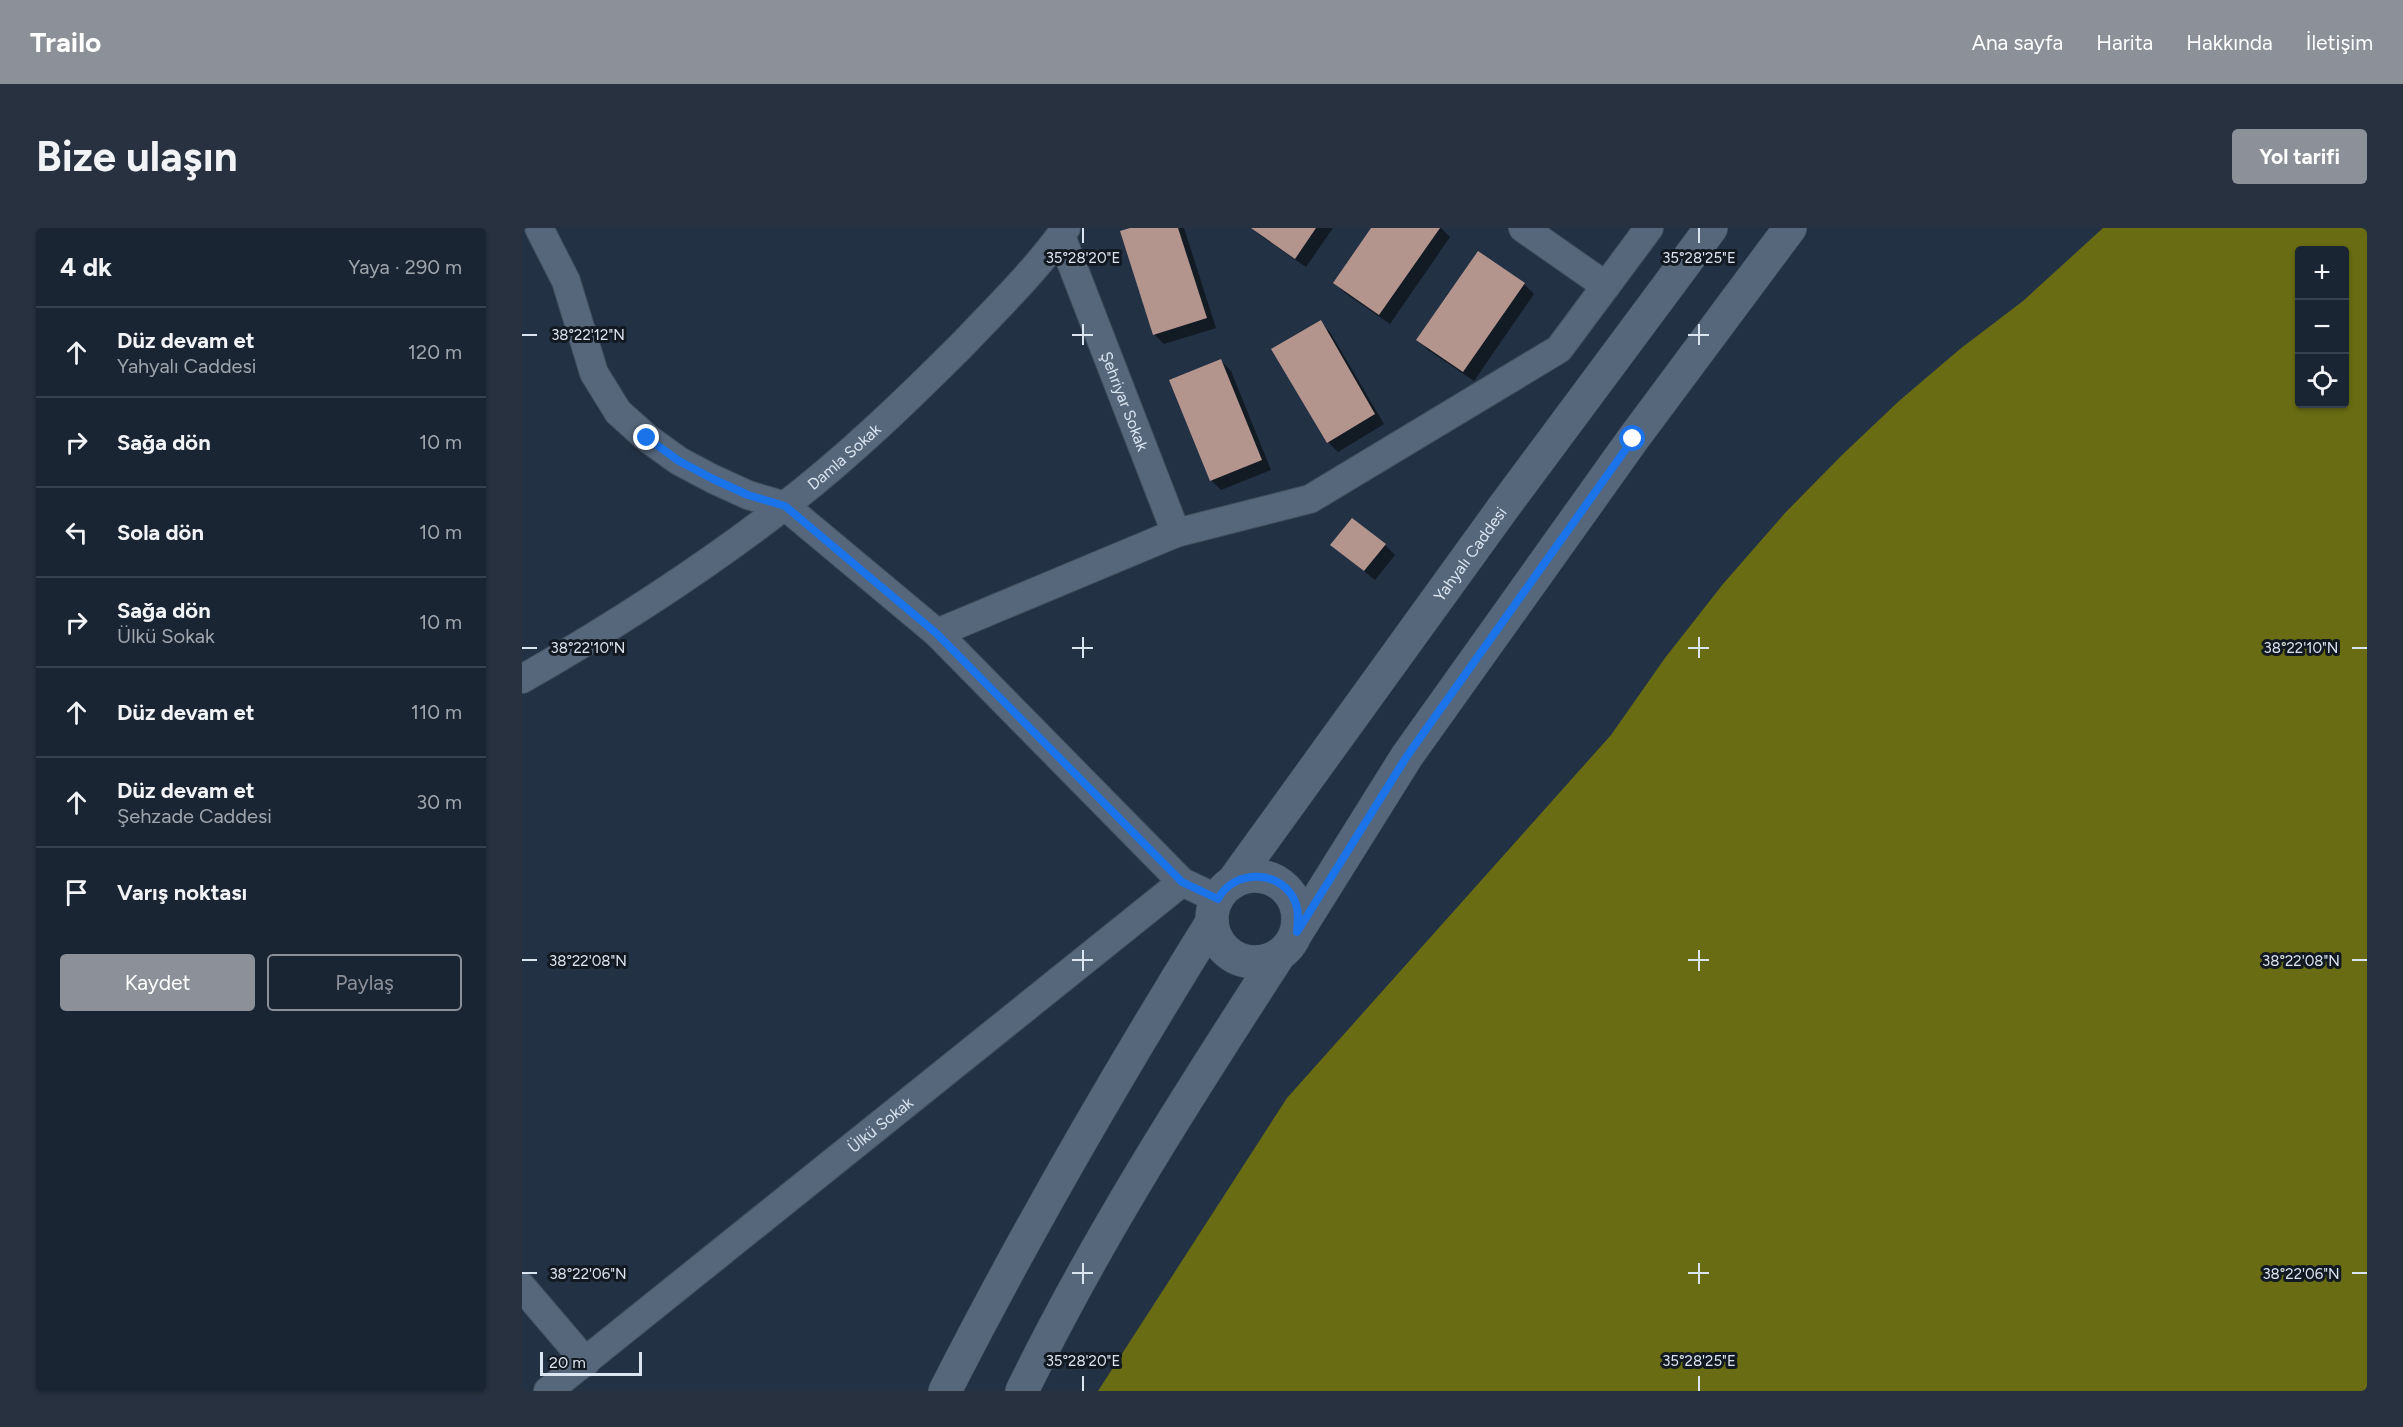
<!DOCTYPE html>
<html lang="tr">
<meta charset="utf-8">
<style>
:root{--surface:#1a2533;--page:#27313f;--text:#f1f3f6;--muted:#9fa5ac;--line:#38424e;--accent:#8c9099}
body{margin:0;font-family:Figtree,sans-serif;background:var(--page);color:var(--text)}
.controls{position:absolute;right:18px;top:18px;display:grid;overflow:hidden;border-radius:6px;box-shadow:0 2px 4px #0004}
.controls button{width:54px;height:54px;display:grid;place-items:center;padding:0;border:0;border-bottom:2px solid var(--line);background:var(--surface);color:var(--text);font:30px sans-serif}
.scale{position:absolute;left:18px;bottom:15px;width:102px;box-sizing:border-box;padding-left:6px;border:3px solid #dbe4f1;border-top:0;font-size:16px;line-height:21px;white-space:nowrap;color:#dbe4f1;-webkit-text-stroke:4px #121921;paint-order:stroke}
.stop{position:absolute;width:18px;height:18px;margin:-14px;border:4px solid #1a73e8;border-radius:50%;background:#fff}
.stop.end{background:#1a73e8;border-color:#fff;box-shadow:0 2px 6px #0008}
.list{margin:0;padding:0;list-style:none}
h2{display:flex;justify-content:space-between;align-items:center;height:78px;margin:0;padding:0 24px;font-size:26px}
h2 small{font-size:20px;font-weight:400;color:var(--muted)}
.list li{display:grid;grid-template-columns:39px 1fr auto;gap:18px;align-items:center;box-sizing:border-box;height:90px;padding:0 24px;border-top:2px solid var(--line)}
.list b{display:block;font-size:22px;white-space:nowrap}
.list p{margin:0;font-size:20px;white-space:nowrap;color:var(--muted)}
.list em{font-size:20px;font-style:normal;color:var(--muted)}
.actions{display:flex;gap:12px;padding:18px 24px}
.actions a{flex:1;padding:14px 0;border:2px solid var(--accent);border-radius:6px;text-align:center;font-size:21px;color:var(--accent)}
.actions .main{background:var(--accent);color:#fff}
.icon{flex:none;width:33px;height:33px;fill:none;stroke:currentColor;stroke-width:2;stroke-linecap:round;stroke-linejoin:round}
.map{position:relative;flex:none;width:1845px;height:1163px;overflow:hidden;border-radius:6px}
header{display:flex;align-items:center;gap:36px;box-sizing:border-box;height:84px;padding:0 30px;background:var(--accent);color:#fff}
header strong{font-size:28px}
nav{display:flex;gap:33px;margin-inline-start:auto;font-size:21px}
.intro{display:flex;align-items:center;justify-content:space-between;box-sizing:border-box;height:144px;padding:0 36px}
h1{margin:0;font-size:42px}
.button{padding:15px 27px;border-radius:6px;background:var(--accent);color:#fff;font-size:21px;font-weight:700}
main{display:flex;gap:36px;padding:0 36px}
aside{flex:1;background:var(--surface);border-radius:6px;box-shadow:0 2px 4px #0004}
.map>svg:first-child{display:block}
</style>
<header>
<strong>Trailo</strong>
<nav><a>Ana sayfa</a><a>Harita</a><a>Hakkında</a><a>İletişim</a></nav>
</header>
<div class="intro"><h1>Bize ulaşın</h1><a class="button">Yol tarifi</a></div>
<main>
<aside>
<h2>4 dk<small>Yaya · 290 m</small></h2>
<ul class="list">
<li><svg class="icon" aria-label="ahead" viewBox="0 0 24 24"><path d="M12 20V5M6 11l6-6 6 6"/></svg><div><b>Düz devam et</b><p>Yahyalı Caddesi</p></div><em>120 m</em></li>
<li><svg class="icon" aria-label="right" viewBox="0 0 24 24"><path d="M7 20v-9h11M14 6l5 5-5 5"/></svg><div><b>Sağa dön</b></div><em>10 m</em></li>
<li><svg class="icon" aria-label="left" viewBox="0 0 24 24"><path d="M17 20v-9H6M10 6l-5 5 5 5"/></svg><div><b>Sola dön</b></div><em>10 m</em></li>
<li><svg class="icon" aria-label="right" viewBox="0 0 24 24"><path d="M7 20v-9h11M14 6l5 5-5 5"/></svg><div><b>Sağa dön</b><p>Ülkü Sokak</p></div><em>10 m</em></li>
<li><svg class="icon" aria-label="ahead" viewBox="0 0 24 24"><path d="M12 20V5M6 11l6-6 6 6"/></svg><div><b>Düz devam et</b></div><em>110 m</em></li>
<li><svg class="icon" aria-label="ahead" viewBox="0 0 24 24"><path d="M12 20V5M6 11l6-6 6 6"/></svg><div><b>Düz devam et</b><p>Şehzade Caddesi</p></div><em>30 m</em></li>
<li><svg class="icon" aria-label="arrive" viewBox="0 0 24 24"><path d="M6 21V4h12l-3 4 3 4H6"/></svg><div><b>Varış noktası</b></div></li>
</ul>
<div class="actions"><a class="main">Kaydet</a><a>Paylaş</a></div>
</aside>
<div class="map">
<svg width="1845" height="1163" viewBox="0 0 1845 1163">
<rect width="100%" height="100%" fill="#223144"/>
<path fill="#696c13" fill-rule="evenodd" d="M1581 0H1845V1163H576L765 870 1089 507 1143 430 1201 356 1263 285 1319 228 1377 173 1438 121 1501 73ZM1778 22H1822V176H1778Z"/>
<g fill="#0007">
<polygon points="613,0 662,0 694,100 642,116 632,106"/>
<polygon points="730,0 811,0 784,39 739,8"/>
<polygon points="851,0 919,0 928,9 868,96 823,65 813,55"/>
<polygon points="1002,56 1012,66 952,153 906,122 896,112"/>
<polygon points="798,94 808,104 862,196 816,224 806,214"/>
<polygon points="699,133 709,143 749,242 699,262 689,252"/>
<polygon points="810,317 863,317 873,327 853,352"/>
</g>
<g fill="#b4958e">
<polygon points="608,0 656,0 685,90 631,107 598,3"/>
<polygon points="729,0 794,0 773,31"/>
<polygon points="849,0 918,0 857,87 811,55"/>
<polygon points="956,23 1003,55 941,144 894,112"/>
<polygon points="799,92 853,186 805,215 749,121"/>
<polygon points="699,131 740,232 688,253 647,152"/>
<polygon points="830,290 864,316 842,343 808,317"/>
</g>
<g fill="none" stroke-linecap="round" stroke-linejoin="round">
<g stroke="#414e5e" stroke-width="30">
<g id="minor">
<polyline points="17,0 44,53 72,145 96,184 125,210 157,233 191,251 226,267 263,278 415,405 660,654"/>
<polyline points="1001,0 1084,58"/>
<path id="s1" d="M539 8 654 305"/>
<polyline points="415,405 654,305 788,271 1037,121 1127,0"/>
<path id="s2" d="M0 451C91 399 178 343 261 279 325 230 385 172 442 115 477 78 515 41 544 0"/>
<polyline points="0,1059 64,1134"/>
<path id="s3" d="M26 1163 660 654 696 671"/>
</g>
</g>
<g stroke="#414e5e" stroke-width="34">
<g id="secondary">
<circle cx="733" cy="691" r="43"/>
<path id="s4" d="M710 655 981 280 1189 0"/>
<polyline points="775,704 885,528 1111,211 1268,0"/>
<path d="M423 1163C505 1002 595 847 690 694"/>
<path d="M500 1163C574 1011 665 869 757 727"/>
</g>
</g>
<use href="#minor" stroke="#56667b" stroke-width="28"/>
<use href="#secondary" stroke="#56667b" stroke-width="33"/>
</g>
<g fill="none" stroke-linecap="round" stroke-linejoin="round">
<path stroke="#1a73e8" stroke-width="8" d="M125 210 157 233 191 251 226 267 263 278 414 405 660 654 696 671C712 640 762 641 774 676 777 685 776 694 775 704L885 528 1111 211"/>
</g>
<path fill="none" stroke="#dbe4f1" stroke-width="2" d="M561 0V15M1177 0V15M561 96V117M1177 96V117M0 107H15M550 107H571M1166 107H1187M561 409V430M1177 409V430M0 420H15M550 420H571M1166 420H1187M1830 420H1845M561 722V743M1177 722V743M0 732H15M550 732H571M1166 732H1187M1830 732H1845M561 1035V1056M1177 1035V1056M0 1045H15M550 1045H571M1166 1045H1187M1830 1045H1845M561 1148V1163M1177 1148V1163"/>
<g text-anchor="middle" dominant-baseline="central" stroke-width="6" stroke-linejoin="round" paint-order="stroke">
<g font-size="16" fill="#dbe4f1" stroke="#121921">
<text stroke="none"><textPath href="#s1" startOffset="177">Şehriyar Sokak</textPath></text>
<text stroke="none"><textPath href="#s2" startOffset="392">Damla Sokak</textPath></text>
<text stroke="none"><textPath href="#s4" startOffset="406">Yahyalı Caddesi</textPath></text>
<text stroke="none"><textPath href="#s3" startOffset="426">Ülkü Sokak</textPath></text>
</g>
</g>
<g font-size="15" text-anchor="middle" fill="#dbe4f1" stroke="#121921" stroke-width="6" stroke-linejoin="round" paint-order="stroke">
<text x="561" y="35">35°28'20"E</text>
<text x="1177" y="35">35°28'25"E</text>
<text x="66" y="112">38°22'12"N</text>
<text x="66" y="425">38°22'10"N</text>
<text x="1779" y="425">38°22'10"N</text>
<text x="66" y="738">38°22'08"N</text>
<text x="1779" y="738">38°22'08"N</text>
<text x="66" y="1051">38°22'06"N</text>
<text x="1779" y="1051">38°22'06"N</text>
<text x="561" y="1138">35°28'20"E</text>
<text x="1177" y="1138">35°28'25"E</text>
</g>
</svg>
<div class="controls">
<button>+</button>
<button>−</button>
<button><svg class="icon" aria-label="locate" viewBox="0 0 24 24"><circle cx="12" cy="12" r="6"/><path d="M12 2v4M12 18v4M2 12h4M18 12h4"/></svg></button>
</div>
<div class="scale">20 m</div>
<div class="stop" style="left:1111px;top:211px"></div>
<div class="stop end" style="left:125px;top:210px"></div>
</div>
</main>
